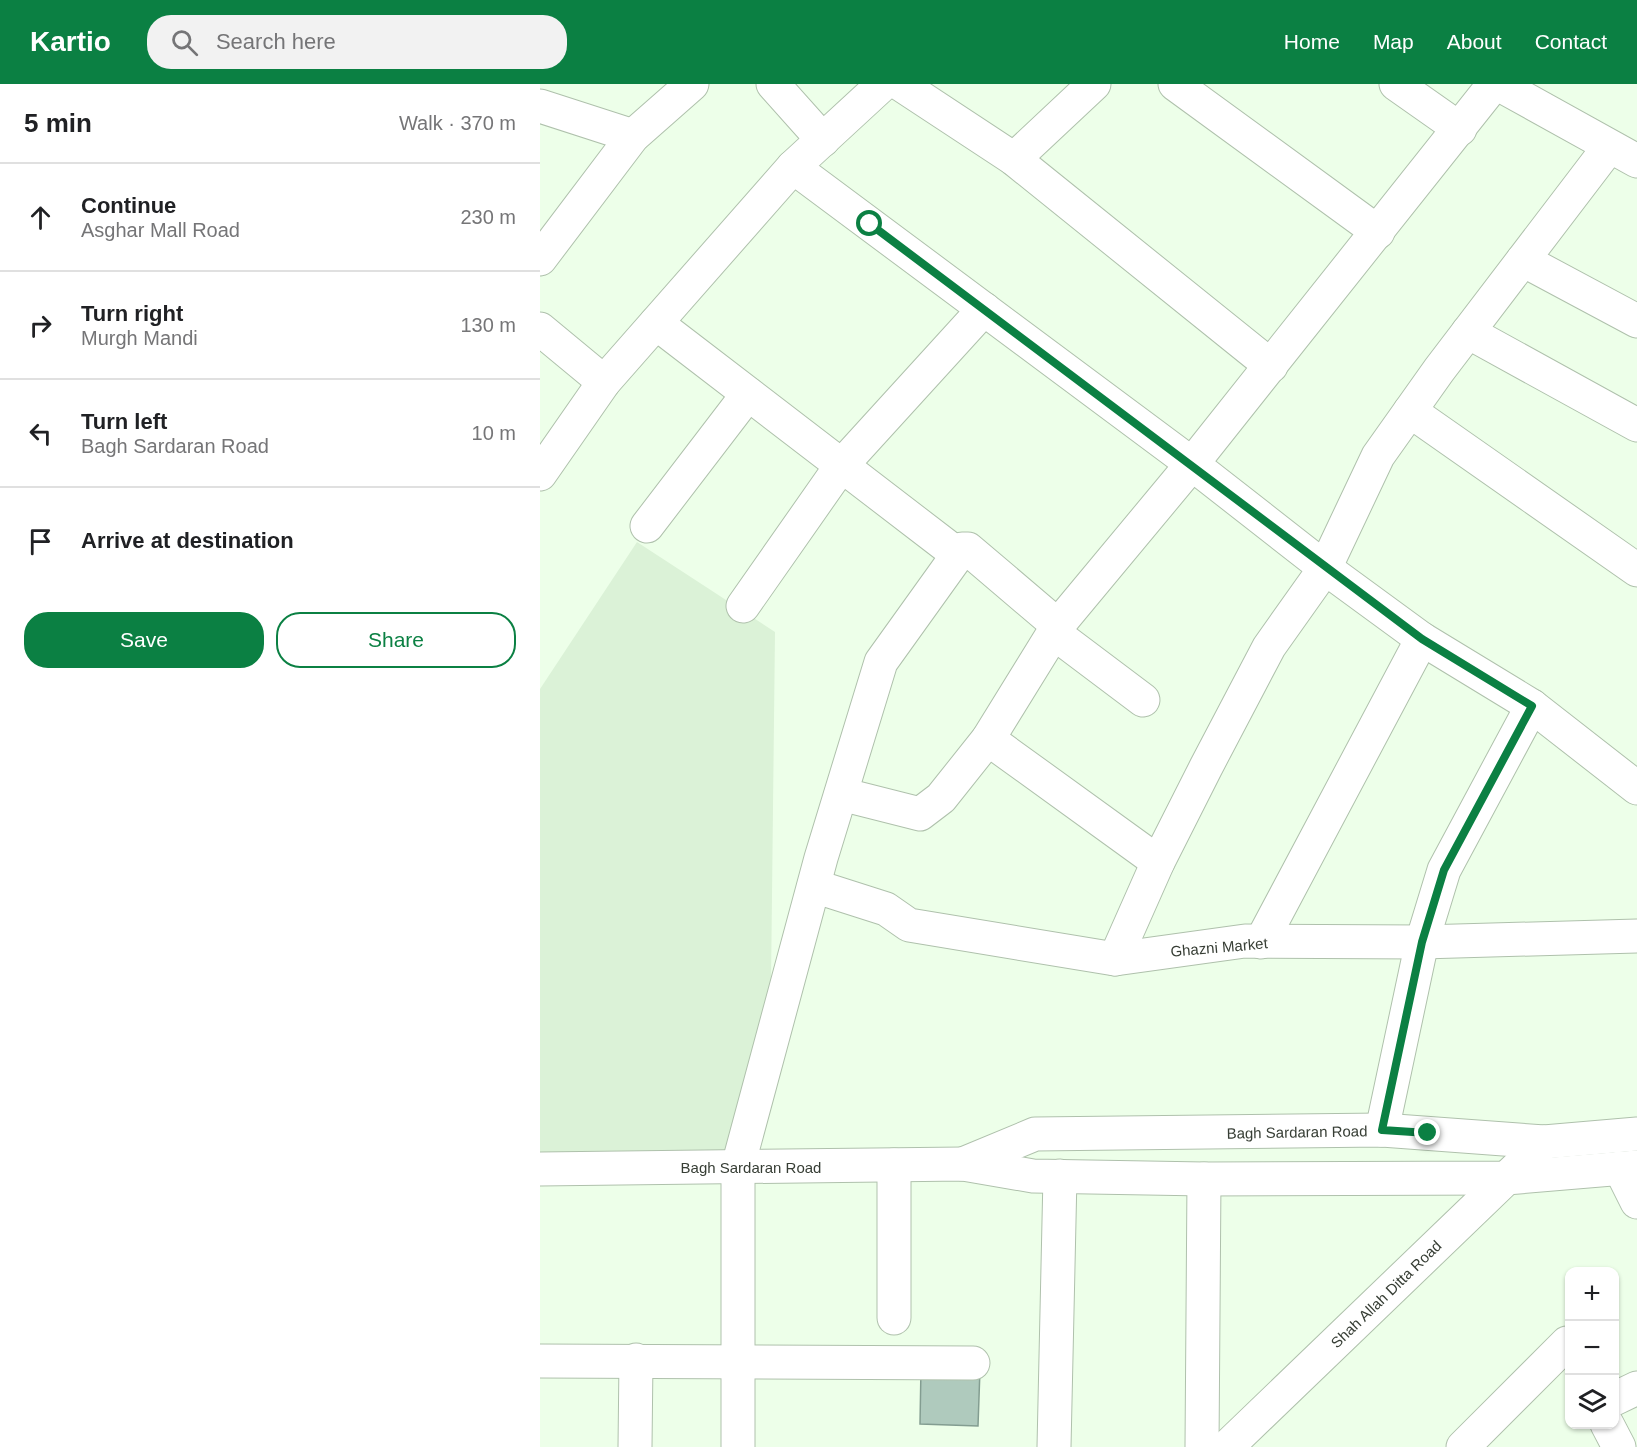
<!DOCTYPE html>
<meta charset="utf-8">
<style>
:root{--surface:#fff;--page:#f2f2f2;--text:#202124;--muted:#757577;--line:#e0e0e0;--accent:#0b8043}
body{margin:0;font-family:Arial,sans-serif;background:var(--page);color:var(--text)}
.controls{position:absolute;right:18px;bottom:18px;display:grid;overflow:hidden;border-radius:12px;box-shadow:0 2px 4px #0004}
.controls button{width:54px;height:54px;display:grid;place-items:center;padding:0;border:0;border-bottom:2px solid var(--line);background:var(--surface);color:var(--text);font:30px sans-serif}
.stop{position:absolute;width:18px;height:18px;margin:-14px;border:4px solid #0b8043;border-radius:50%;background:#fff}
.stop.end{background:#0b8043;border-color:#fff;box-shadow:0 2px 6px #0008}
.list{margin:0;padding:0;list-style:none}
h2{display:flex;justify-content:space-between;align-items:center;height:78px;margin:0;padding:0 24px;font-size:26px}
h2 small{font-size:20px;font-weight:400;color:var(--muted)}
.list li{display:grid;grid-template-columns:39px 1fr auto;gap:18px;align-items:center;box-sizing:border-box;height:108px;padding:0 24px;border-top:2px solid var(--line)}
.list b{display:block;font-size:22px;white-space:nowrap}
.list p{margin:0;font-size:20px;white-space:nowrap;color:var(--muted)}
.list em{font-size:20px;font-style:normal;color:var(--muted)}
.actions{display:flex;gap:12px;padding:18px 24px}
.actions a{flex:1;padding:14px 0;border:2px solid var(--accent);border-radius:24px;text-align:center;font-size:21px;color:var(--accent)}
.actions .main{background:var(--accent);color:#fff}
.icon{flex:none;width:33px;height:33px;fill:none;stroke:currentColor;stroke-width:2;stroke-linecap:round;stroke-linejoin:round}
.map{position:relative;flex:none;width:1097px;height:1363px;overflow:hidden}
header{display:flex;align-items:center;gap:36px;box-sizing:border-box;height:84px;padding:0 30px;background:var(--accent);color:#fff}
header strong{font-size:28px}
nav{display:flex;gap:33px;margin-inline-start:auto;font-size:21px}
.search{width:420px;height:54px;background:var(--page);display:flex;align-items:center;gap:15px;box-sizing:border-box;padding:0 21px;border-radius:24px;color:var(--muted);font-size:22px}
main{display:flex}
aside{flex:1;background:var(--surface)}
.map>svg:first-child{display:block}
</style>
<header>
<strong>Kartio</strong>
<div class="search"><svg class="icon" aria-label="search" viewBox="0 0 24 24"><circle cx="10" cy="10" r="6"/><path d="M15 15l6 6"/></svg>Search here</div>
<nav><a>Home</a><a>Map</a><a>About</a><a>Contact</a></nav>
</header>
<main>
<aside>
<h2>5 min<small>Walk · 370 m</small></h2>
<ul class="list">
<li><svg class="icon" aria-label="ahead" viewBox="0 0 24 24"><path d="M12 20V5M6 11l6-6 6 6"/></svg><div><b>Continue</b><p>Asghar Mall Road</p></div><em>230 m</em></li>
<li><svg class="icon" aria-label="right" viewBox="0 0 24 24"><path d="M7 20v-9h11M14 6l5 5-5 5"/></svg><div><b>Turn right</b><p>Murgh Mandi</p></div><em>130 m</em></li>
<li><svg class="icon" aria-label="left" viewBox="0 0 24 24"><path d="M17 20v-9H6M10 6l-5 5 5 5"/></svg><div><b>Turn left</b><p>Bagh Sardaran Road</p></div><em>10 m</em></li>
<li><svg class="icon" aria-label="arrive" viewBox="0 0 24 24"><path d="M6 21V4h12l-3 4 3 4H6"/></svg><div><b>Arrive at destination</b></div></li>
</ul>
<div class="actions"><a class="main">Save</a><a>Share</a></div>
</aside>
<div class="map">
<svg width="1097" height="1363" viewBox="0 0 1097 1363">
<rect width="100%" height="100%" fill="#edffe9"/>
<polygon fill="#dbf2d7" points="97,458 235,548 231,900 198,1082 0,1085 0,605"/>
<polygon fill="#afcabd" stroke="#839d91" stroke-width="1.5" points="381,1284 440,1285 438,1342 380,1340"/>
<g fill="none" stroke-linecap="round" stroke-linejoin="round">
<g stroke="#afc1ac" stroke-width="35">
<g id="minor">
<polyline points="233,0 283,56"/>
<polyline points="360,0 474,75 731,282"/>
<polyline points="635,0 838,148"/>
<polyline points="856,0 920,45"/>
<polyline points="958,0 1097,77"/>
<polyline points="0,22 93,52"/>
<polyline points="474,75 554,0"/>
<polyline points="253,83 652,380 785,484 882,555 992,622 1097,704"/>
<polyline points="0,175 93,52 152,0"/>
<polyline points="983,176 1097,237"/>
<polyline points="116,239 417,470"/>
<polyline points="0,245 64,298"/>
<polyline points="928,248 1097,341"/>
<polyline points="870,327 1097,486"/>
<polyline points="0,390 64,298 253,83 343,0"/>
<polyline points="107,442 208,310"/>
<polyline points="203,522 301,382 444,225"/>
<polyline points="514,549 603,616"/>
<polyline points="448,655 618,778"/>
<polyline points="301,710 380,730 401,714 448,655 519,540 652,380 954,0"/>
<polyline points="274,802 346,825 369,841 575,875 705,857 882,858 1097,852"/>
<polyline points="721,858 882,555"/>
<polyline points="575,875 618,778 666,683 729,563 785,484 838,372 899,286 1069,63"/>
<polyline points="842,1046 882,858 904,786 992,622"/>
<polyline points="1080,1084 1097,1118"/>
<polyline points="354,1234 354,1081"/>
<polyline points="0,1277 433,1279"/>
<polyline points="1074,1315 1097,1304"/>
<polyline points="1067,1340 1079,1363"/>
<polyline points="95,1363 96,1276"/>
<polyline points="198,1363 198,1082 281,774 341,578 422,465 428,465 515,539 519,540"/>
<polyline points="514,1363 520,1092"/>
<polyline points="662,1363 664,1095"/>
<polyline points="687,1363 1004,1058"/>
<polyline points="923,1363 1027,1259 1030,1265"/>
</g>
</g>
<g stroke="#afc1ac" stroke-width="35">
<g id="major">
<polyline points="423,1080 495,1050 842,1046 1004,1058 1097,1050"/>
<polyline points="0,1085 423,1080 493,1092 664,1095 966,1094 1097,1083"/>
</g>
</g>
<use href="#minor" stroke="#fff" stroke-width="33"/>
<use href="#major" stroke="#fff" stroke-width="33"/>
</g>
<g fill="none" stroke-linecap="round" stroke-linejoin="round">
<polyline stroke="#0b8043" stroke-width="8" points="330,140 882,555 992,622 904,786 882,858 842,1046 888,1049"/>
</g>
<g text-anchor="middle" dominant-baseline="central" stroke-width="6" stroke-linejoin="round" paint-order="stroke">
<g font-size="15" fill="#373e35" stroke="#fff">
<text transform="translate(679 863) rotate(-5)">Ghazni Market</text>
<text transform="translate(757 1048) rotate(-1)">Bagh Sardaran Road</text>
<text x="211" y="1083">Bagh Sardaran Road</text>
<text transform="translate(846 1210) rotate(-44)">Shah Allah Ditta Road</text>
</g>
</g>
</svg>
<div class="controls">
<button>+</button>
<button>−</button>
<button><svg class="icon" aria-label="layers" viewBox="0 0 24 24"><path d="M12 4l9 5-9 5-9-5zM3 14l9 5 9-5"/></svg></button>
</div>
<div class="stop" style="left:330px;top:140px"></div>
<div class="stop end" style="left:888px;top:1049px"></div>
</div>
</main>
